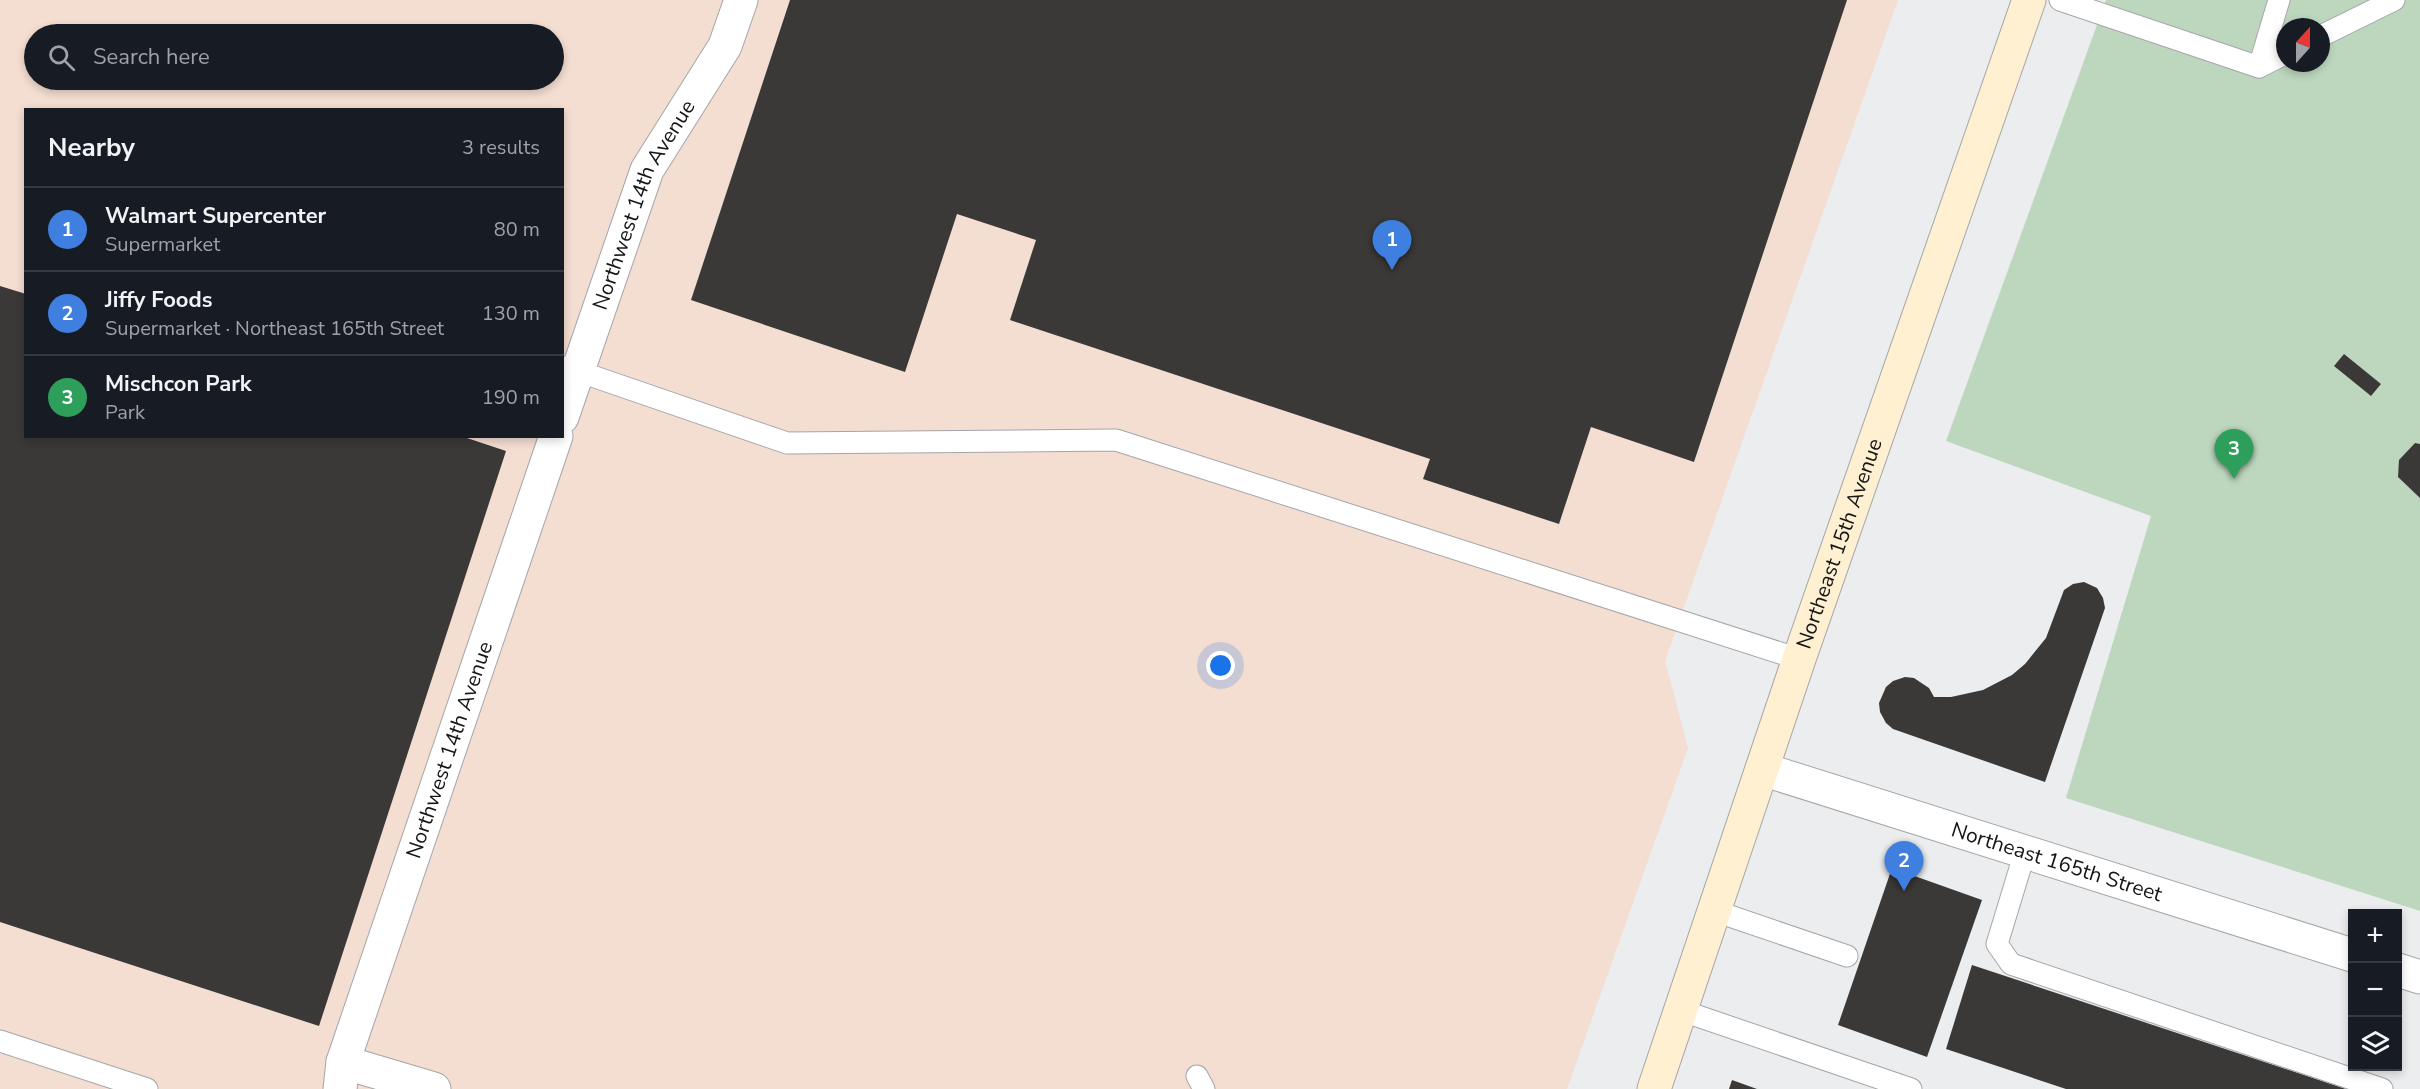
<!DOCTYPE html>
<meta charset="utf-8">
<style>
:root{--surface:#171b24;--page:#20242c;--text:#f1f3f6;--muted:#9ea1a6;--line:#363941;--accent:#30743f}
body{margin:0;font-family:"Nunito Sans",sans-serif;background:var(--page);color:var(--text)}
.controls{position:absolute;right:18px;bottom:18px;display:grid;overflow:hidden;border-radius:0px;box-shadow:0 3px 9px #0003}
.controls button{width:54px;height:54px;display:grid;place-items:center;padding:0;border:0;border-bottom:2px solid var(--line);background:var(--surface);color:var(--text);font:30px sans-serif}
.compass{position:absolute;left:2276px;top:18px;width:54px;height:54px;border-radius:50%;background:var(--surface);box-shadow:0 3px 9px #0003;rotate:21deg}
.you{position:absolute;left:1221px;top:666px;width:21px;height:21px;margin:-15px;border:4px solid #fff;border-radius:50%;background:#1a73e8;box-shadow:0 0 0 9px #1a73e833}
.badge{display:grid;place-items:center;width:39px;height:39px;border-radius:50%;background:var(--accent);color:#fff;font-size:20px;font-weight:700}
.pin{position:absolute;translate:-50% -50px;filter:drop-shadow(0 2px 3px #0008)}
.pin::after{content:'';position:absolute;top:32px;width:21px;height:18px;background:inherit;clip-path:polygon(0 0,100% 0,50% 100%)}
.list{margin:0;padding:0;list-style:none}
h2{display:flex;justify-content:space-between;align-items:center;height:78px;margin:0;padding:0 24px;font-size:26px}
h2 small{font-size:20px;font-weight:400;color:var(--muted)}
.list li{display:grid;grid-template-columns:39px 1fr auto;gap:18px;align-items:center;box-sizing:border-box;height:84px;padding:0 24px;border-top:2px solid var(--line)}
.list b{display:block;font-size:22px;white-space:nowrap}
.list p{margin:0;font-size:20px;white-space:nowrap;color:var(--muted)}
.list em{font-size:20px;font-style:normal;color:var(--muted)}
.icon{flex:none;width:33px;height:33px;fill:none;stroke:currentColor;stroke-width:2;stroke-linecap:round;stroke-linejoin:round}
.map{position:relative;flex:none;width:2420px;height:1089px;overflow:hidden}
.search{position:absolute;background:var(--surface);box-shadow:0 3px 9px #0003;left:24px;top:24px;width:540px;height:66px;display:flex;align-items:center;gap:15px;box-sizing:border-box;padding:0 21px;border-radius:33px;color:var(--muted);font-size:22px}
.panel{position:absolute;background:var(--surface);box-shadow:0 3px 9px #0003;left:24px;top:108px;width:540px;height:330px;border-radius:0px}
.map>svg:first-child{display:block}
</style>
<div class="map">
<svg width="2420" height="1089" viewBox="0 0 2420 1089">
<rect width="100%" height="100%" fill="#ebedef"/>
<path fill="#f4ddd1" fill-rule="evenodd" d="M0 0H1898L1665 661 1688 748 1567 1089H0ZM34 34H554V80H34ZM26 110H562V436H26Z"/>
<path fill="#bdd7be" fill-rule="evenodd" d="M2106 0H2420V911L2066 798 2151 516 1946 441ZM2285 27H2321V63H2285Z"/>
<g fill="#3b3938">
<polygon points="790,0 1847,0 1694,462 1591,427 1559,524 1423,479 1430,459 1010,320 1036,240 957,214 905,372 691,300"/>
<polygon points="0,286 26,294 26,436 461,436 506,451 319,1026 0,922"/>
<polygon points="2344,354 2381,384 2371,396 2334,366"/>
<polygon points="2415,443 2420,444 2420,498 2398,477 2399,460"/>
<polygon points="2084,582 2097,588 2103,598 2105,608 2045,782 1893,729 1886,723 1880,712 1879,703 1886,687 1893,681 1905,677 1914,678 1929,688 1934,697 1951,697 1983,690 2012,675 2025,664 2046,638 2064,590 2073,584"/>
<polygon points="1892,868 1982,900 1927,1057 1838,1025"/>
<polygon points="1972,965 2346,1089 2066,1089 1946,1049"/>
<polygon points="1732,1080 1757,1089 1729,1089"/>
</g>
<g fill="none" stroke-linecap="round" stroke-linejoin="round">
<g stroke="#a4a6a8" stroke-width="23">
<g id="lane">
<polyline points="2060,0 2259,67"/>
<polyline points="2279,0 2259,67 2285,54"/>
<polyline points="2321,36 2394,0"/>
<polyline points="566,367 787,443 1116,440 1799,659"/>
<polyline points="2025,852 1997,944 2011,964 2382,1089"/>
<polyline points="1715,911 1847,956"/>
<polyline points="1680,1010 1911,1089"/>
<polyline points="0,1041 147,1089"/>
<polyline points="1197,1076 1204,1089"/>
</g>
</g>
<g stroke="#a4a6a8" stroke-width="35">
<g id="street">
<path id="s1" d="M562 417 647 170 725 46 741 0"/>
<path id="s2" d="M1762 769 2352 955"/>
<polyline points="2398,970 2420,977"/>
<polyline points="343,1062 434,1089"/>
<path id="s3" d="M340 1089 343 1062 556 436"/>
</g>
</g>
<g stroke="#a4a6a8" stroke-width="35">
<g id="secondary">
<path id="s4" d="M1654 1089 1799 659 2029 0"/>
</g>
</g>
<use href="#lane" stroke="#fff" stroke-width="21"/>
<use href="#street" stroke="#fff" stroke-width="33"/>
<use href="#secondary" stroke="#fef0d0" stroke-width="33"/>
</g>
<g text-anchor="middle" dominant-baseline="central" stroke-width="6" stroke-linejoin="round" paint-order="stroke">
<g font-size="21" fill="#141516" stroke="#ebedef">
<text stroke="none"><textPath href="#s1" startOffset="228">Northwest 14th Avenue</textPath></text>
<text stroke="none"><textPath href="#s4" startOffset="576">Northeast 15th Avenue</textPath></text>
<text stroke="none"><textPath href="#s3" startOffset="357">Northwest 14th Avenue</textPath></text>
<text stroke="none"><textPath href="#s2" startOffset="309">Northeast 165th Street</textPath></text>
</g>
</g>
</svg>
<div class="controls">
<button>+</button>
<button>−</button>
<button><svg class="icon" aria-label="layers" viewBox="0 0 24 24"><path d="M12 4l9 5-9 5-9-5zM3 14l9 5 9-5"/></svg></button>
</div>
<svg class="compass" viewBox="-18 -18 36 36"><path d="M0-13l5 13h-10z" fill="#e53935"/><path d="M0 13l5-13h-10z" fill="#9ea1a6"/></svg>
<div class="you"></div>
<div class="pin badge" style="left:1392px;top:270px;background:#3f7fe0">1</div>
<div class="pin badge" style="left:1904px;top:891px;background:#3f7fe0">2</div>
<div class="pin badge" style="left:2234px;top:479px;background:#2e9e5b">3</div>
<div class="search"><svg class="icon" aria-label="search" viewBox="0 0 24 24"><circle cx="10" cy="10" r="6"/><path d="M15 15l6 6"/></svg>Search here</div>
<section class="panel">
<h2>Nearby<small>3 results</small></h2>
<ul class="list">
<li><span class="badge" style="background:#3f7fe0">1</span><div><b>Walmart Supercenter</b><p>Supermarket</p></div><em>80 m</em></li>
<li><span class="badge" style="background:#3f7fe0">2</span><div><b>Jiffy Foods</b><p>Supermarket · Northeast 165th Street</p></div><em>130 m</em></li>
<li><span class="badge" style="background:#2e9e5b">3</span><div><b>Mischcon Park</b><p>Park</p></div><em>190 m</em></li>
</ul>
</section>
</div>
